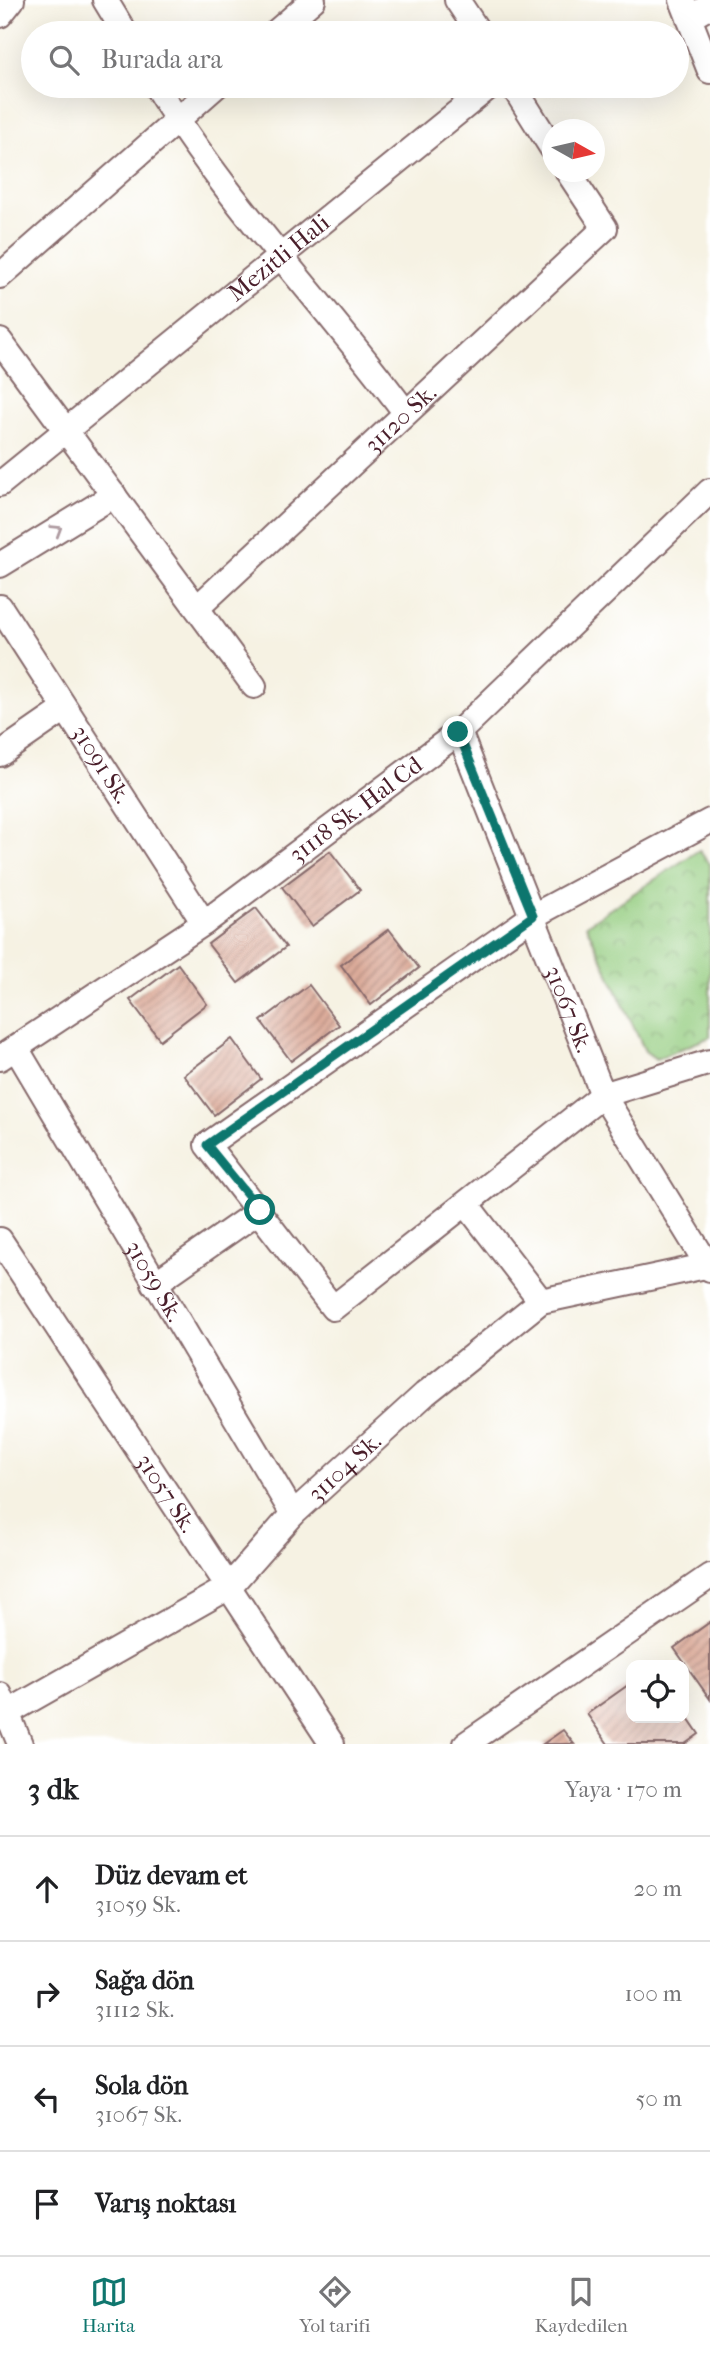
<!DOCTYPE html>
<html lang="tr">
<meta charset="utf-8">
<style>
:root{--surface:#fff;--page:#f2f2f2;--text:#202124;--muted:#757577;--line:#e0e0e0;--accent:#0f766e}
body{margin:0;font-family:"IM FELL French Canon",serif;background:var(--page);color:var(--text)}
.controls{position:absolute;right:21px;bottom:21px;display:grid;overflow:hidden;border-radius:14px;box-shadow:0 7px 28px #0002}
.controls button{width:63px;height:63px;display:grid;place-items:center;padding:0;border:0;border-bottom:2px solid var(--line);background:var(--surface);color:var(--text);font:35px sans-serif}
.compass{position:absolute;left:542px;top:119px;width:63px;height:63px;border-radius:50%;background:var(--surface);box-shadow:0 7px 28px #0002;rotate:98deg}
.stop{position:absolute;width:21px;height:21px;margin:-16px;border:5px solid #0f766e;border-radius:50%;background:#fff}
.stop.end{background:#0f766e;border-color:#fff;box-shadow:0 2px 7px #0008}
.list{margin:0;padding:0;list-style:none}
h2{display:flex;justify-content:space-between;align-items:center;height:91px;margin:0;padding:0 28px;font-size:30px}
h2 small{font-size:23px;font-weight:400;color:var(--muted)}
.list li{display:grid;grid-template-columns:46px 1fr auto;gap:21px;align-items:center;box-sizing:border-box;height:105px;padding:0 28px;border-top:2px solid var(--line)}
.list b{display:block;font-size:26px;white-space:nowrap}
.list p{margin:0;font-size:23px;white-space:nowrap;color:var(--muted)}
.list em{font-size:23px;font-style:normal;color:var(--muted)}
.icon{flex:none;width:38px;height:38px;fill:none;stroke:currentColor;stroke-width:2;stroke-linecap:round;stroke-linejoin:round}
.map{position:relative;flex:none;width:710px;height:1744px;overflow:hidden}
.search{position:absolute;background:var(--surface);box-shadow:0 7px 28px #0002;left:21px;right:21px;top:21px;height:77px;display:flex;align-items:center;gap:18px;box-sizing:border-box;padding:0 24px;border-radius:38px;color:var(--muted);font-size:26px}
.sheet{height:511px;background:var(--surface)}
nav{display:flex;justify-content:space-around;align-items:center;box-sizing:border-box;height:98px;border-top:2px solid var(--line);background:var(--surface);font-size:19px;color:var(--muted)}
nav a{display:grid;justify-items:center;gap:4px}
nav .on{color:var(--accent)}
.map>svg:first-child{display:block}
</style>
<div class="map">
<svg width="710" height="1744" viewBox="0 0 710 1744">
<defs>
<pattern id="park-crowns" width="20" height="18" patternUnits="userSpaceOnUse" patternTransform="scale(1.75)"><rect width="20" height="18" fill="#95cd81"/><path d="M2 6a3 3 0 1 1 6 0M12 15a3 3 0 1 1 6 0" fill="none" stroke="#7ca66a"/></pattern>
<pattern id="building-hatch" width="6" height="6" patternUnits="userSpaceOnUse" patternTransform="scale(1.75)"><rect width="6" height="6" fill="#dbab9a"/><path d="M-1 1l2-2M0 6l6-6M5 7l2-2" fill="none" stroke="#b48b7e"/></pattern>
</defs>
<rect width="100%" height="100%" fill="#fff"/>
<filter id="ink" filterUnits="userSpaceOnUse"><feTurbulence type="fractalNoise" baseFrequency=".0143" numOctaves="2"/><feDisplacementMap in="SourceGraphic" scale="14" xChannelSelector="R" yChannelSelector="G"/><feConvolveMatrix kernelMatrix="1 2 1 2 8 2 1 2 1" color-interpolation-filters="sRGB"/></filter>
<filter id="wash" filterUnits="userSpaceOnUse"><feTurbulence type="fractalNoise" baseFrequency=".00686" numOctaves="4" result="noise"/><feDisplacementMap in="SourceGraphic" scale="28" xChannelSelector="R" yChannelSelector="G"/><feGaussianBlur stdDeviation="1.57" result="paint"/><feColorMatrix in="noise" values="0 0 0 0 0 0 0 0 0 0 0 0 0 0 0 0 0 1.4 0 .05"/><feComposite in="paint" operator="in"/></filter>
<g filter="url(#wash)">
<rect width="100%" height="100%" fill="#f6f2e3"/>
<polygon fill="url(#park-crowns)" stroke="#707656" stroke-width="2" points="699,850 710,865 710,1037 656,1059 645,1051 586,925"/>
<g id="blocks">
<g fill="url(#building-hatch)">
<polygon points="330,851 360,890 312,926 282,887"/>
<polygon points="256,908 286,947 238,983 208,944"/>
<polygon points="389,929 419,968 371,1005 341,965"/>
<polygon points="178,964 207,1004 160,1040 130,1000"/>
<polygon points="309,985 339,1025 291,1061 261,1021"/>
<polygon points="232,1039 261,1079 214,1115 184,1075"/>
<polygon points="710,1622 710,1699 674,1648"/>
<polygon points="631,1683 631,1718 684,1718 684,1712 699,1734 685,1744 608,1744 587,1714"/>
<polygon points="563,1730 574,1744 543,1744"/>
</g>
</g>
</g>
<g filter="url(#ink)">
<use href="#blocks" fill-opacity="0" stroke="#86696b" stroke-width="2"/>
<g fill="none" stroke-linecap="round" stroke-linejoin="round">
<g stroke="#86696b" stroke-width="28">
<g id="minor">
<polyline points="105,0 125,33"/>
<polyline points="457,0 479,33"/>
<polyline points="682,0 710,71"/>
<polyline points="0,15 12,0"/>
<polyline points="689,18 710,6"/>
<polyline points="275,33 313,0"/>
<path d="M156 86C227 203 324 302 405 412"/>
<polyline points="513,86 552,148"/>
<polyline points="0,276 216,86"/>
<polyline points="0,341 254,686"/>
<path id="s1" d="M0 484 490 86"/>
<polyline points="0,565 114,495"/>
<path id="s2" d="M0 607 204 923"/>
<path id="s3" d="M197 608 605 228 568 172"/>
<path id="s4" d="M459 732 603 1095 710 1269"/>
<polyline points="0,754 65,709"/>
<polyline points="710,821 533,916 207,1145 333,1308 603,1095 710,1062"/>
<path id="s5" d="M16 1048 293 1514"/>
<path id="s6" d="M0 1058 204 923 459 732 710 491"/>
<polyline points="467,1205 541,1301"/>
<path id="s7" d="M0 1240 332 1744"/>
<polyline points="154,1284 260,1210"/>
<polyline points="0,1695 20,1744"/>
<path id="s8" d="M0 1717 229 1587 293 1514 425 1394 541 1301 710 1265"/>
<polyline points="466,1744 710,1576"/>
</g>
</g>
<use href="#minor" stroke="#fff" stroke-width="24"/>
</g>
<defs><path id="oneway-chevron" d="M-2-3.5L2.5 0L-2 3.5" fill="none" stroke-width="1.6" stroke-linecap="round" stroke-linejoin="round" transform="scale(1.75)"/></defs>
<use stroke="#ae9aa0" href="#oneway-chevron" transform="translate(57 530) rotate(-32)"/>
</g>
<g fill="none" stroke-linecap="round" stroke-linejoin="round" filter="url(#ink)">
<polyline stroke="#0f766e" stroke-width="9" points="260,1210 207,1145 533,916 458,732"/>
</g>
<g text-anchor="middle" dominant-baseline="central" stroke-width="5" stroke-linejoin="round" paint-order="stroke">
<g font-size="24" fill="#4a1f2b" stroke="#fff">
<text stroke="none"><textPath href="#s1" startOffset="359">Mezitli Hali</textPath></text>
<text stroke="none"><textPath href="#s3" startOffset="278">31120 Sk.</textPath></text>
<text stroke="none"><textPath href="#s2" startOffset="187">31091 Sk.</textPath></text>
<text stroke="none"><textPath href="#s6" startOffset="434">31118 Sk. Hal Cd</textPath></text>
<text stroke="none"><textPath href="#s4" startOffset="298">31067 Sk.</textPath></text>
<text stroke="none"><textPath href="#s5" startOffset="271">31059 Sk.</textPath></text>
<text stroke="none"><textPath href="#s8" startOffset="430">31104 Sk.</textPath></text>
<text stroke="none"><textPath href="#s7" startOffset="303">31057 Sk.</textPath></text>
</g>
</g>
</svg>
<div class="controls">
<button><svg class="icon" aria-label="locate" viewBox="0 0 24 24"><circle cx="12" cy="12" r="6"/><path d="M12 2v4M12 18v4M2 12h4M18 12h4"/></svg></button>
</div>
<svg class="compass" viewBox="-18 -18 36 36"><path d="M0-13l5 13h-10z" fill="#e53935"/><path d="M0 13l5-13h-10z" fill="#757577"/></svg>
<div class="stop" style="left:260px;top:1210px"></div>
<div class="stop end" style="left:458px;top:732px"></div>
<div class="search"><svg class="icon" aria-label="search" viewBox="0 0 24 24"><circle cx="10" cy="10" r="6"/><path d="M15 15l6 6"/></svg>Burada ara</div>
</div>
<section class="sheet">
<h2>3 dk<small>Yaya · 170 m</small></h2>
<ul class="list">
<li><svg class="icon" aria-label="ahead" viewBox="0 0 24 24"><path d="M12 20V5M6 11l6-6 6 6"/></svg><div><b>Düz devam et</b><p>31059 Sk.</p></div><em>20 m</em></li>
<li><svg class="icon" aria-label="right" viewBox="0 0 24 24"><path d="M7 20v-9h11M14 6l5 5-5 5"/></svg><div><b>Sağa dön</b><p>31112 Sk.</p></div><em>100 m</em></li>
<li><svg class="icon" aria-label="left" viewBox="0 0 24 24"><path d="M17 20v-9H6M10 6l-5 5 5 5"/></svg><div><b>Sola dön</b><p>31067 Sk.</p></div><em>50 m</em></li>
<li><svg class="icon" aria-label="arrive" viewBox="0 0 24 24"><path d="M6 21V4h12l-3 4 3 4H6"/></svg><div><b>Varış noktası</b></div></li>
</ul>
</section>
<nav>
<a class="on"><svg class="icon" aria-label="map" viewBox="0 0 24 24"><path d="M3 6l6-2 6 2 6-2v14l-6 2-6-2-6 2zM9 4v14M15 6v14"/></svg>Harita</a>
<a><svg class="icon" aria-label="directions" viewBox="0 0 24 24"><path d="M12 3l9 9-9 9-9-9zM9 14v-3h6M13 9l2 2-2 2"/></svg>Yol tarifi</a>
<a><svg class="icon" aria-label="saved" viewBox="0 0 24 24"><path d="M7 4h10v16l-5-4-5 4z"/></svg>Kaydedilen</a>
</nav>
